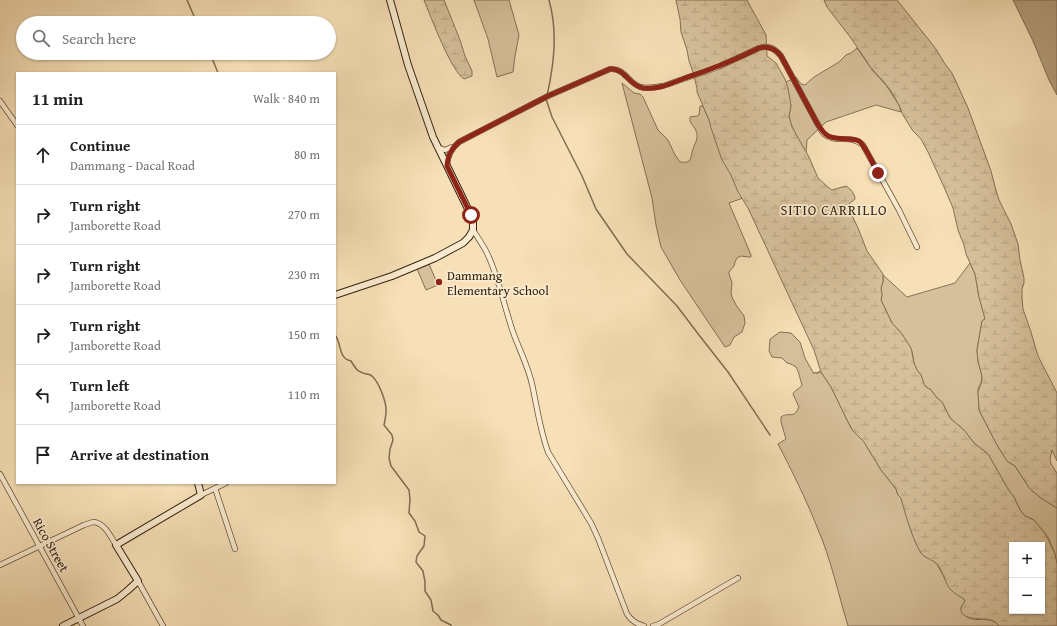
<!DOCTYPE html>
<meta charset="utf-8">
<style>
:root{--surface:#fff;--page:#f6f6f6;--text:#202124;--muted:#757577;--line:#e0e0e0}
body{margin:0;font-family:"Gentium Book Plus",serif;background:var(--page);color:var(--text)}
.controls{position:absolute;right:12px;bottom:12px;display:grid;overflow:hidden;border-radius:0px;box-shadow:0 1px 3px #0004}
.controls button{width:36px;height:36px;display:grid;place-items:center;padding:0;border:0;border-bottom:1px solid var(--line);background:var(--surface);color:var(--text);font:20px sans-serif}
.stop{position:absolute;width:12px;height:12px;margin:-9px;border:3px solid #8f2418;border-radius:50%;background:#fff}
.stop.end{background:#8f2418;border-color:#fff;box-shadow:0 1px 4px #0008}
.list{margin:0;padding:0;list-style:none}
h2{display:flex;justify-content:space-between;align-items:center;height:52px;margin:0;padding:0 16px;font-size:17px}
h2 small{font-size:13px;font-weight:400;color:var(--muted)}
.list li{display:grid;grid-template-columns:26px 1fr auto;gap:12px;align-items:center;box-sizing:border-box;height:60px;padding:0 16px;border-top:1px solid var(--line)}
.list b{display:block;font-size:15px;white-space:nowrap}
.list p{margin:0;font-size:13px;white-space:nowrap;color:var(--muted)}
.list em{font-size:13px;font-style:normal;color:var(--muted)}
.icon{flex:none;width:22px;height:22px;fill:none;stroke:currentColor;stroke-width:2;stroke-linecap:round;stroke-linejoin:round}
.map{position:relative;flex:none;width:1057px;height:626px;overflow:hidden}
.search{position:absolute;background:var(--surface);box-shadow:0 1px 3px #0004;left:16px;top:16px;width:320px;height:44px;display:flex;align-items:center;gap:10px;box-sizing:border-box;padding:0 14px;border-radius:22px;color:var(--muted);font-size:15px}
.panel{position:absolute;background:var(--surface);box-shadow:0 1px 3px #0004;left:16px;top:72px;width:320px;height:412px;border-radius:0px}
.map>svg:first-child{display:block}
</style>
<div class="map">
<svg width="1057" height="626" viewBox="0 0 1057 626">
<defs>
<pattern id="wetland-marsh" width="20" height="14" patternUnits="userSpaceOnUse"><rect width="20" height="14" fill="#d6c09b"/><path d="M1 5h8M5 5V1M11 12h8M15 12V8" fill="none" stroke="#b8a584"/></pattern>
</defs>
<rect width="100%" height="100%" fill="#f7e0b7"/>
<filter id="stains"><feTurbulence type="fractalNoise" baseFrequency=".005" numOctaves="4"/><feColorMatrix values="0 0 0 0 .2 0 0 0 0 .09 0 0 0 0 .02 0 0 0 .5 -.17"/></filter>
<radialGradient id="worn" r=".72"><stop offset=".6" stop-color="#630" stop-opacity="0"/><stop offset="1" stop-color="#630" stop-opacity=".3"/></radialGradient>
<g fill="#d6c09b" stroke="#857156">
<polygon points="474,0 509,0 519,35 515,56 513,72 497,77 488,39"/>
<polygon points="857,48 873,71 886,85 899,105 901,112 876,105 826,122 807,140 806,153 794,131 791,124 789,116 791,106 786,82 796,77 801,84 805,85 814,77 839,62 846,55 851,53"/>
<path d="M622 83 634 93 640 94 643 97 658 130 668 140 675 155 680 162C683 162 687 163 689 161 692 158 691 153 693 149 694 145 697 141 697 137 697 135 697 133 696 131 694 125 689 124 690 117L697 116 699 115 700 106H703C711 123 716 141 722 159 725 165 729 170 732 175 735 183 738 191 743 198L729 203 751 255V257H748L741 256 737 258 735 262 734 266 729 272V274L732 283 731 292 732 297 736 305 744 316 745 323 742 332 734 337 730 345 725 347 680 280 661 247 656 225 652 198Z"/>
<polygon points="970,263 975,274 979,297 986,321 984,319 982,321 977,350 978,361 982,376 981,383 978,389 979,410 997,445 1007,461 1015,466 1030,489 1041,498 1057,508 1057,564 1055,554 1048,537 1034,520 1025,516 1020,510 1014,497 1008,489 988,454 974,443 964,430 951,419 949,416 942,402 937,398 931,390 926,387 924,384 921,375 917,370 914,363 912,351 902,334 892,323 881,300 882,294 881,288 883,282 883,275 907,297 955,283"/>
<polygon points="429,264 438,285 426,290 417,269"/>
<path d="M780 332 791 333 800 342 805 358 814 374 815 372 817 374V372L819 373V371L823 375 831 387 851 428 864 442 881 470 889 480 896 489 898 495 901 498 913 536 921 553 924 556 931 559 937 564 950 588 965 600 964 603 961 608C963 610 964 614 966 616 975 624 990 614 999 626H848C838 593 831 559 817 527 806 499 792 471 778 444L786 439 781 422V417C790 411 793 420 799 407L793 394C794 390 800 389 802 385L798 371 796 367 791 364 787 363 782 358 772 357 769 351 770 339Z"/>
</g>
<g fill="url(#wetland-marsh)" stroke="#857156" fill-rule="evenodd">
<path d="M424 0H444L460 40 465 56 472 71V76L464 79C451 71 431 17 424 0Z"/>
<path d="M676 0H747L766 35 767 56 776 63 785 79 788 88 791 106 789 116 792 127 809 157 818 178 829 188 832 190 846 186C851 189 855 194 855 199L849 204 848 207 858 228 867 251 883 274V282L881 288 882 295 881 300 892 323 902 334 911 348 914 363 917 370 921 375 924 384 926 387 931 390 937 398 942 402 949 416 951 419 964 430 974 443 988 454 1008 489 1014 497 1020 510 1025 516 1034 520 1046 535 1055 554 1057 564V626H999C997 623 995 621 991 620 985 618 959 621 961 608 961 605 965 603 965 600 960 596 954 594 950 589 944 581 943 570 937 564 933 560 928 559 924 556 915 549 904 510 901 498L898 495 896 489 889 480 881 470 864 442 853 431 848 422 831 387 821 372 814 350 748 208 738 192 731 175 722 160 711 128 709 120 697 92V88L693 72 689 61 687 50 681 32 680 19ZM1012 545H1042V611H1012Z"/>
<polygon points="824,0 897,0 936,49 945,64 952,73 968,108 991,171 996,190 999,200 1011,224 1018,244 1020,260 1024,278 1024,283 1022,289 1022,298 1023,309 1031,332 1038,356 1057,393 1057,461 1052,450 1050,459 1051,464 1057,473 1057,508 1041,498 1030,489 1015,466 1007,461 997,445 980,412 979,408 978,392 982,381 982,376 978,361 977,350 982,321 985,319 979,297 975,274 966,254 964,245 958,230 953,208 944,187 928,152 921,139 913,131 903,115 899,105 891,91 884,82 871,68 851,38 827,7"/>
</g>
<polygon fill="#b59f7e" stroke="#816d52" points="1013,0 1057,0 1057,95 1049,80 1033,41"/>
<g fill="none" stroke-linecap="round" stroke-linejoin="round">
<g stroke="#816d52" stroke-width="1.5">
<polyline points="187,0 197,23"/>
<polyline points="210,53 218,73"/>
<path d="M547 96C554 64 558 32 549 0"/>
<polyline points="546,99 552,117 582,176 596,209 627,254 677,306 699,335 728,372 770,435"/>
<path d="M335 335C341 342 339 354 345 358 346 360 349 360 351 361 356 369 357 372 367 374 371 375 370 374 373 377 379 383 387 403 386 412 386 416 385 420 384 425L392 435 393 440 390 449 389 458 391 466 409 490 410 499 409 513 415 521 419 532 425 536 424 546 417 556 416 562 423 571 425 582V591L431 600 433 611 438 615 441 620 451 625V626"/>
</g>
<g stroke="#65523a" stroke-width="6">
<g id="street">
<polyline points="0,101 17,125"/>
<polyline points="437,147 445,150 452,147"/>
<path d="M447 165C448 155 451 149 459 142L548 96 610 69C625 68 627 82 640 87 647 89 655 87 663 86L718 67 759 48C769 45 774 48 781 56L817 123C819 126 821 131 824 134 835 144 851 134 863 145L899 210 917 247"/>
<path d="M473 230C478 238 483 245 487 253 499 278 504 306 513 332 519 349 528 366 532 384 537 407 540 430 548 452L591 523 598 538 627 614C631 620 636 624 644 626"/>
<polyline points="0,474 83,626"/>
<polyline points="215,488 235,549"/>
<polyline points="201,495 226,483"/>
<path d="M0 565 84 525C87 524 90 523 93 522 104 522 111 537 116 545"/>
<polyline points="138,581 163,626"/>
<polyline points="653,626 659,624 738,578"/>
</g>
</g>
<g stroke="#342210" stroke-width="8">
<g id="secondary">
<polyline points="335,295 392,276 435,258 463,243 469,237 473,230 473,221 467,207 433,137 408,65 390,0"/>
<polyline points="63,626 117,599 127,591 138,581 116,545 201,495 198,483"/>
</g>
</g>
<use href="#street" stroke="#faebd0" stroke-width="4.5"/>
<use href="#secondary" stroke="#faebd0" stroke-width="6"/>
</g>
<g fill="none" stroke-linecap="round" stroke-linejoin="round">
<path stroke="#8f2418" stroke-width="5" d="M471 215 447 166C448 155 451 149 459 142L548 96 610 69C626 68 628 85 643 88 658 90 672 83 685 78 710 70 735 60 759 48 768 46 775 48 781 56L817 123C826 138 829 138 847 139 851 139 855 139 859 141 865 145 874 166 878 173"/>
</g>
<circle fill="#8f2418" stroke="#faebd0" stroke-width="1.5" cx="439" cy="282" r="4"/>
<g text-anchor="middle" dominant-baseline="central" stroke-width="3.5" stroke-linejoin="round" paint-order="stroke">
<g font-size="13" fill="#342210" stroke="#faebd0" text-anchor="start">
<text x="447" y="275">Dammang<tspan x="447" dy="15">Elementary School</tspan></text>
</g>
<g font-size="13" fill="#342210" stroke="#faebd0">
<text transform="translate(51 545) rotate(61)">Rico Street</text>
</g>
<g font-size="14" letter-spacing="1" fill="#342210" stroke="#faebd0">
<text x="834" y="210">SITIO CARRILLO</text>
</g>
</g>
<rect width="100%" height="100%" filter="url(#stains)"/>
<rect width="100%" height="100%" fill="url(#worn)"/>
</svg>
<div class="controls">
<button>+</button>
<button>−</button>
</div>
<div class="stop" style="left:471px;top:215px"></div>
<div class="stop end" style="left:878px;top:173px"></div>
<div class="search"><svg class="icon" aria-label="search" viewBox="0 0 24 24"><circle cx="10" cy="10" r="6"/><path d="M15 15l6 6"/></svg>Search here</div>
<section class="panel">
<h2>11 min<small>Walk · 840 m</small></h2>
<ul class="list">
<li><svg class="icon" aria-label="ahead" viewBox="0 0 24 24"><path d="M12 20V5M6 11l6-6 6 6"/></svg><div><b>Continue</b><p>Dammang - Dacal Road</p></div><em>80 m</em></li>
<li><svg class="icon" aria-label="right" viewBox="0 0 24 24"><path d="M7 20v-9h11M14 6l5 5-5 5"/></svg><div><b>Turn right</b><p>Jamborette Road</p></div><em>270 m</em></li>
<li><svg class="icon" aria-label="right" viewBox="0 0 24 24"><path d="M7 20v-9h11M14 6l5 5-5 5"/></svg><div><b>Turn right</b><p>Jamborette Road</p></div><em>230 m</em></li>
<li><svg class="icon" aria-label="right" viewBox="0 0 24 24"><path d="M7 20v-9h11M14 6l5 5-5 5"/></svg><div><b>Turn right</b><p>Jamborette Road</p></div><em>150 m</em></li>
<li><svg class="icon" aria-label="left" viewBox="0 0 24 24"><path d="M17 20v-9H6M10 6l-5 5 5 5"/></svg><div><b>Turn left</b><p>Jamborette Road</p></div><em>110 m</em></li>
<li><svg class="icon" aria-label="arrive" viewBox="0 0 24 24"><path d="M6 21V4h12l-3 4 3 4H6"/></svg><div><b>Arrive at destination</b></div></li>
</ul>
</section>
</div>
